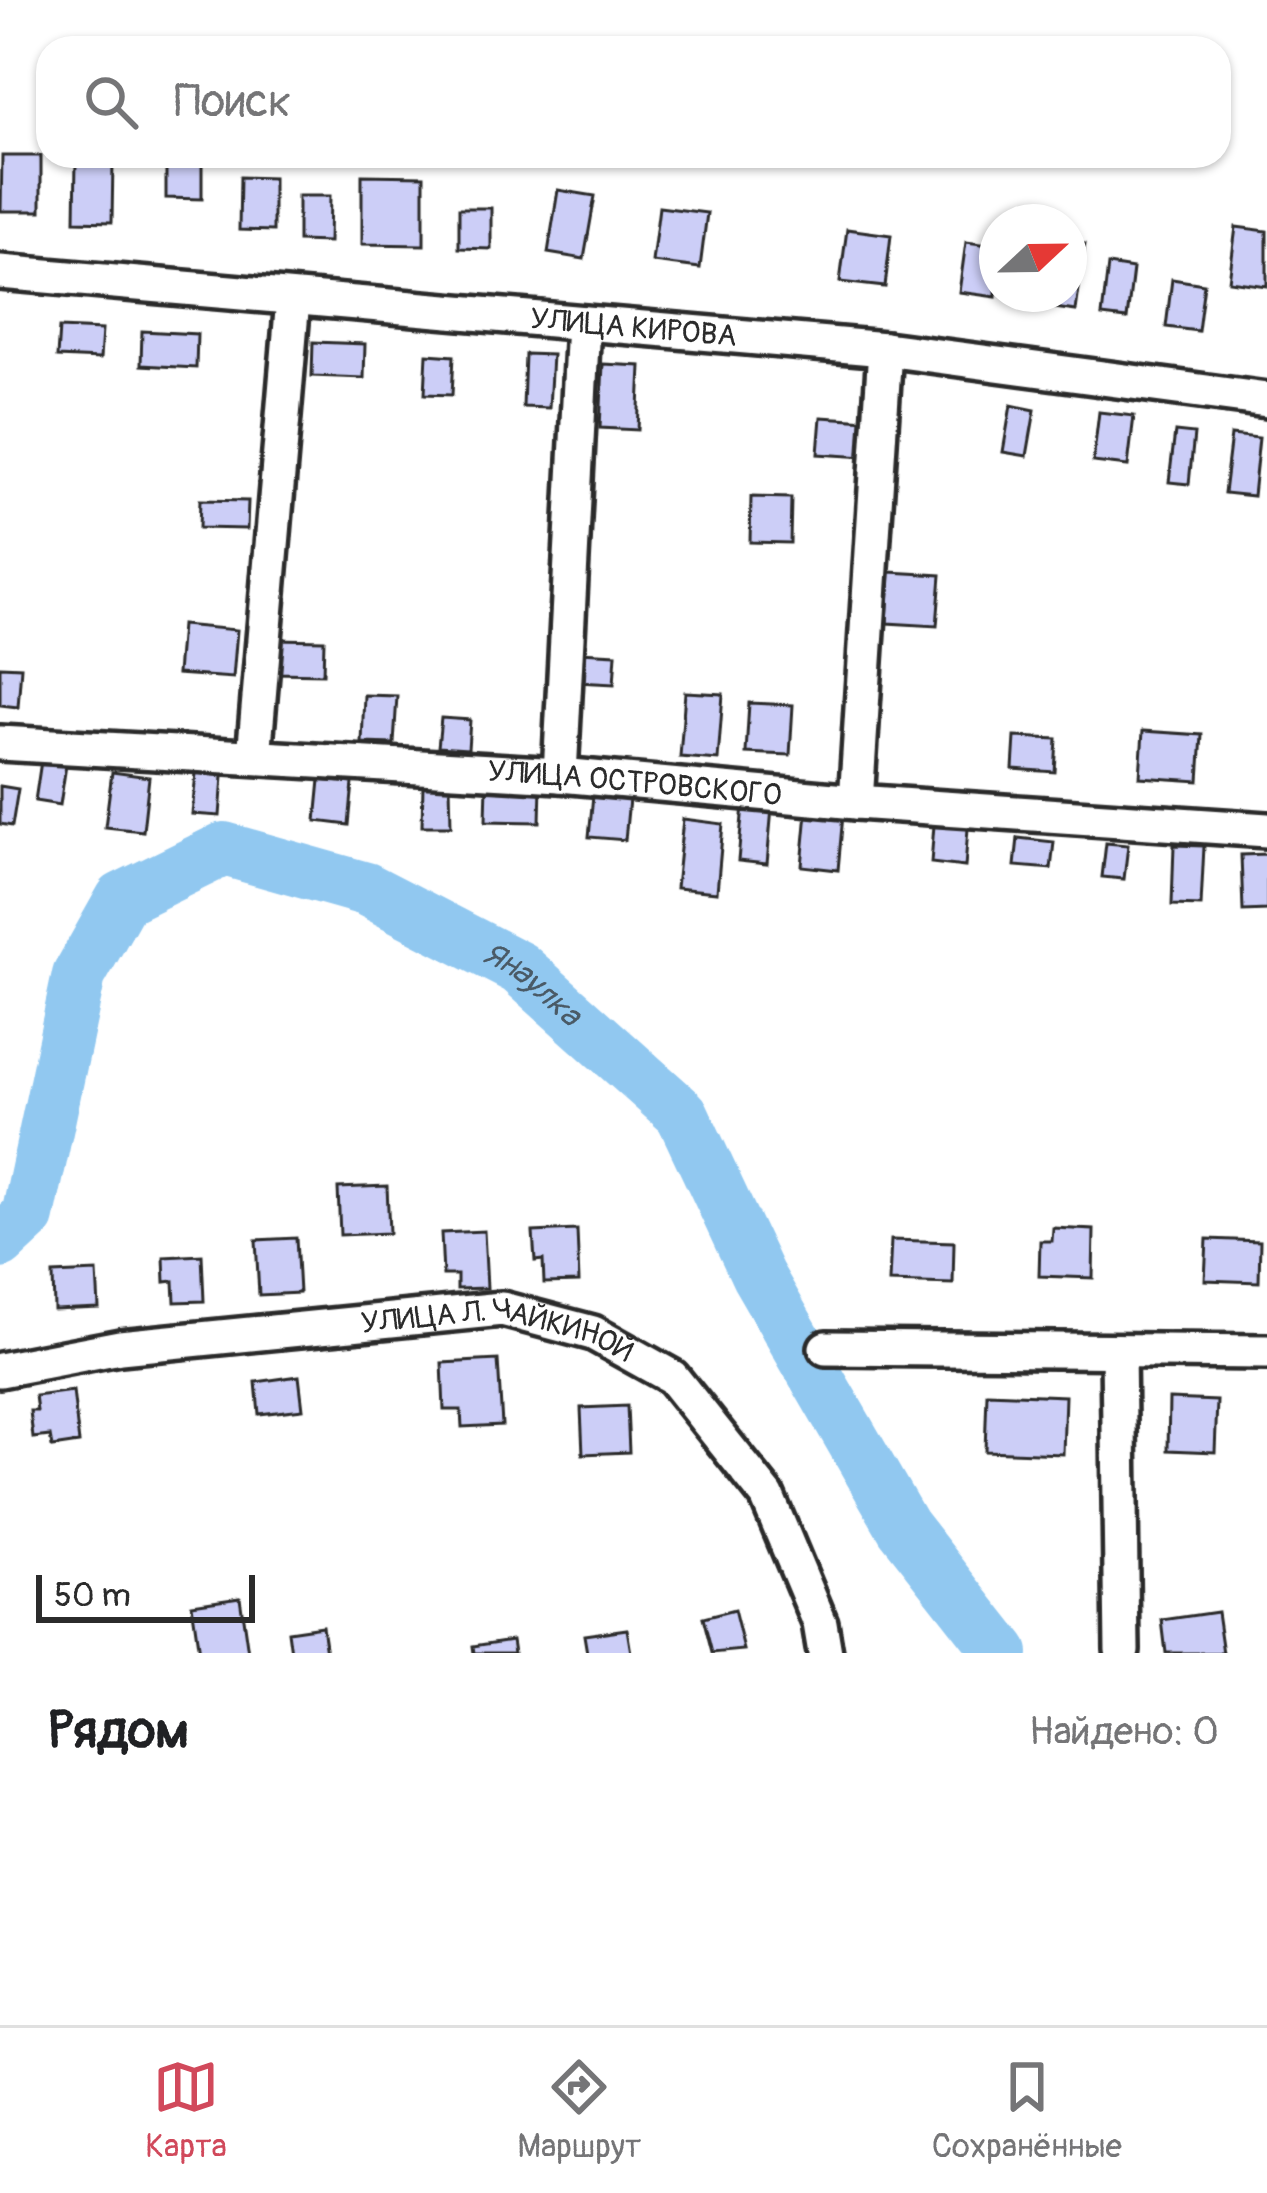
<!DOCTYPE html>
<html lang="ru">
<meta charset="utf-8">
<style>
:root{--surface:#fff;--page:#f2f2f2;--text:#202124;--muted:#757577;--line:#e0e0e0;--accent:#d1495b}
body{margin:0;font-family:Pangolin,sans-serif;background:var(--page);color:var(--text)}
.compass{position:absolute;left:979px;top:204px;width:108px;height:108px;border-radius:50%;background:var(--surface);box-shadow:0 3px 9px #0004;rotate:68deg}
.scale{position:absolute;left:36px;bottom:30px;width:219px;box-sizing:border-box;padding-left:12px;border:6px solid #2b2b2b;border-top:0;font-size:33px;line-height:42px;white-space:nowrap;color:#2b2b2b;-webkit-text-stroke:9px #fff;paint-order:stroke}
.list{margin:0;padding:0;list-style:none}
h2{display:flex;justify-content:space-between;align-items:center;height:156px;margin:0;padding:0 48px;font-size:51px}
h2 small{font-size:39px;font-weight:400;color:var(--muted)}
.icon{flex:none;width:66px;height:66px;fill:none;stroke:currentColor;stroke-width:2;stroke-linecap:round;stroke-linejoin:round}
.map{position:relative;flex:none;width:1267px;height:1653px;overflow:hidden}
.search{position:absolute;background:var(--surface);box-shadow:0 3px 9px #0004;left:36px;right:36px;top:36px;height:132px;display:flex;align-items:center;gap:30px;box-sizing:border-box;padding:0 42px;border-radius:36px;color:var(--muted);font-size:45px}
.sheet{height:372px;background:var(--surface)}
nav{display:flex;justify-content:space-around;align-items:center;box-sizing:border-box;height:168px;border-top:3px solid var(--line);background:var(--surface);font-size:33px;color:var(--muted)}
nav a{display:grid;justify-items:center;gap:6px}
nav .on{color:var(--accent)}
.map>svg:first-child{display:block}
</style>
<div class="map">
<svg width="1267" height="1653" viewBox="0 0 1267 1653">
<rect width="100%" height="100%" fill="#fff"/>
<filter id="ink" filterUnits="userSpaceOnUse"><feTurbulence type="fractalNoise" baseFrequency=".00833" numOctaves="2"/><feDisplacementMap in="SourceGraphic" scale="24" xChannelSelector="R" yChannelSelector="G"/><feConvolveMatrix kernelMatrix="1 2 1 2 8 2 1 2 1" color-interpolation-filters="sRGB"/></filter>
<g filter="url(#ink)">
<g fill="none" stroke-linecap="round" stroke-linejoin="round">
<path stroke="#91c8f0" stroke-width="54" id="s1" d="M0 1242 28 1216 79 975 122 899 224 849 366 889 519 968 682 1114 758 1276 903 1527 1002 1653"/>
</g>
<g fill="#cccef7" stroke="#2b2b2b" stroke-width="3">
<polygon points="2,156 41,156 41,211 1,211"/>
<polygon points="166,156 202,156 202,199 166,198"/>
<polygon points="76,161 113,161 112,222 75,221"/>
<polygon points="362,175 424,176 424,245 362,244"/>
<polygon points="240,177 273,178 273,231 239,230"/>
<polygon points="558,190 595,196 584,259 548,253"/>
<polygon points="298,196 330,196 329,242 298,241"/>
<polygon points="659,207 707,213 700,268 652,262"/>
<polygon points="459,208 491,208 491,249 459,248"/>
<polygon points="1236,227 1267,231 1267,286 1229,281"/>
<polygon points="847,229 891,235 885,287 840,282"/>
<polygon points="1069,241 1085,244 1076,311 1040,306 1041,294 1069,294"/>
<polygon points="966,242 997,246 996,297 959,292"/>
<polygon points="1108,265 1133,269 1127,319 1102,316"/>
<polygon points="1172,279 1204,284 1198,331 1166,327"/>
<polygon points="59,328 102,330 100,359 57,357"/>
<polygon points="142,331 197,334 196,368 141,365"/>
<polygon points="313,342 365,344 364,378 312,376"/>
<polygon points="427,354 454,356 452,395 425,394"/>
<polygon points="525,354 552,355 549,408 523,407"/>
<polygon points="603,364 641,366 638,430 600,428"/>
<polygon points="1011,405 1035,410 1027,456 1003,452"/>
<polygon points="1099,412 1134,416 1128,466 1093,462"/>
<polygon points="821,417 867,420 865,457 818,454"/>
<polygon points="1175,432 1194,434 1189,484 1169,482"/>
<polygon points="1231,435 1259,438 1253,496 1224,493"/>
<polygon points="751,497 791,498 790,543 750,542"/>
<polygon points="200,500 248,501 247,529 199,528"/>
<polygon points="890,572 941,575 937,626 887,623"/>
<polygon points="181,625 237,630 233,678 177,674"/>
<polygon points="275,639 324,640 323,674 275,673"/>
<polygon points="579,652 616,654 614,684 577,682"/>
<polygon points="0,666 21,667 18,707 0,705"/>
<polygon points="685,692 723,694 718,760 680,757"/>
<polygon points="364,695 397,696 394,744 362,743"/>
<polygon points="749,703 793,705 790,755 746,753"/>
<polygon points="441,718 470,720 468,749 438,747"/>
<polygon points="1143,731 1202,735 1199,781 1140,777"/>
<polygon points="1015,737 1057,739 1055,772 1013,769"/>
<polygon points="41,761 66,765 60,805 35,801"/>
<polygon points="112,772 149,777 143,831 105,827"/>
<polygon points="196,773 223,776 220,816 192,814"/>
<polygon points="320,780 353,783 349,825 316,821"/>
<polygon points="487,783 541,785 540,822 486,821"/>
<polygon points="423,785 450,785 451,826 422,826"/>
<polygon points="0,786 18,789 12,826 0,824"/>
<polygon points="593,795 629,799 625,840 589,837"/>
<polygon points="743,805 772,808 767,864 738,861"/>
<polygon points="807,812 843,815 838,870 802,866"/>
<polygon points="683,819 723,824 717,892 676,888"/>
<polygon points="934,825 968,828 965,867 931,863"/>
<polygon points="1018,838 1054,842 1051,869 1015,866"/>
<polygon points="1106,843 1128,845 1124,879 1102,877"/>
<polygon points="1174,845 1204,846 1201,906 1172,905"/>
<polygon points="1267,854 1267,910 1243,911 1241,855"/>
<polygon points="387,1186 389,1233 340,1235 338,1188"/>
<polygon points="1053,1228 1094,1230 1093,1278 1039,1276 1040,1241 1052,1241"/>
<polygon points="577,1230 579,1282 544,1283 543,1260 535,1261 533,1232"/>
<polygon points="484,1231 487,1288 457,1289 457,1275 443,1275 441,1233"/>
<polygon points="296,1238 299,1293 259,1295 256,1240"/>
<polygon points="1207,1239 1260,1241 1259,1282 1205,1280"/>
<polygon points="891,1240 954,1242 953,1284 889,1282"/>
<polygon points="202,1255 204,1301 175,1302 174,1281 165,1282 164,1257"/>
<polygon points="97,1272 99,1308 54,1310 53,1274"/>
<polygon points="498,1360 502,1425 462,1427 461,1410 444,1410 442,1363"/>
<polygon points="299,1376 303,1409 259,1414 256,1382"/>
<polygon points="73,1391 79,1443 52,1447 50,1436 33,1438 30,1411 37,1411 35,1396"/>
<polygon points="987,1393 1065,1396 1063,1454 985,1451"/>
<polygon points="1169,1399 1217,1401 1215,1452 1168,1450"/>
<polygon points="627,1406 629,1452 583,1454 581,1408"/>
<polygon points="240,1597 248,1653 199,1653 192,1604"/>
<polygon points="734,1610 744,1650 712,1653 703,1618"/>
<polygon points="1217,1612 1223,1653 1166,1653 1162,1620"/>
<polygon points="322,1626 326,1653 291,1653 288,1631"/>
<polygon points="627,1629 631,1653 587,1653 584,1635"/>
<polygon points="512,1640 514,1653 474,1653 473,1646"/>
</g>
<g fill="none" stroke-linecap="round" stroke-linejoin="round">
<g stroke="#2b2b2b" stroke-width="42">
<g id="minor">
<path id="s2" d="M0 272 885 349 1267 400"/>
<path id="s3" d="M0 743 560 775 856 802 1267 830"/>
<polyline points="254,757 293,299"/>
<polyline points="560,775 583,323"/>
<polyline points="856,802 885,349"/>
<polyline points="826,1348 1267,1352"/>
<polyline points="1118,1351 1122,1650"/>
<path id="s4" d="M0 1370 120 1347 502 1309 593 1333 672 1377 767 1496 820 1623 825 1653"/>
</g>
</g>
<use href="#minor" stroke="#fff" stroke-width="33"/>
</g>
</g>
<g text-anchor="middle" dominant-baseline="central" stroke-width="10" stroke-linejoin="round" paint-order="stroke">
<g font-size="30" fill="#2b2b2b" stroke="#fff">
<text stroke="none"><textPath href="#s2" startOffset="636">УЛИЦА КИРОВА</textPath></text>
<text stroke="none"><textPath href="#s3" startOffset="636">УЛИЦА ОСТРОВСКОГО</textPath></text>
<text stroke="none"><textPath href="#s4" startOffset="504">УЛИЦА Л. ЧАЙКИНОЙ</textPath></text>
</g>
<g font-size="33" font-style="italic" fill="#4a5a66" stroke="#fff">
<text stroke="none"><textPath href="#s1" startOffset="825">Янаулка</textPath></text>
</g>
</g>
</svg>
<svg class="compass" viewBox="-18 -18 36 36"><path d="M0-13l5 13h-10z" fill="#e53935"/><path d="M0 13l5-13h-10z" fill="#757577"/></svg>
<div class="scale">50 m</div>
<div class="search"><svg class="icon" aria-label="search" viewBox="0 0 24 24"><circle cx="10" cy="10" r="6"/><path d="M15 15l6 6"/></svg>Поиск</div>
</div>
<section class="sheet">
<h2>Рядом<small>Найдено: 0</small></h2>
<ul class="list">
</ul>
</section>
<nav>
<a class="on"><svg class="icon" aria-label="map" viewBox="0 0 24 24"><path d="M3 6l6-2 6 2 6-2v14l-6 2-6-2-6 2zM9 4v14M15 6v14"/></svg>Карта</a>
<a><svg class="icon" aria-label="directions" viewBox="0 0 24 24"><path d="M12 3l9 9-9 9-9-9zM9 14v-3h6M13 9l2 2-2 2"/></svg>Маршрут</a>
<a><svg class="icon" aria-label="saved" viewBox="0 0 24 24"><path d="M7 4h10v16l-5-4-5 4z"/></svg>Сохранённые</a>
</nav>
